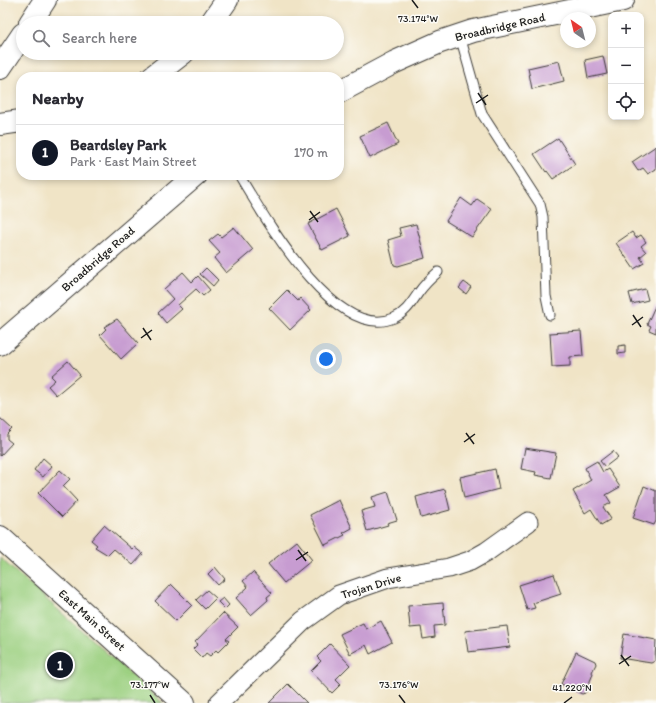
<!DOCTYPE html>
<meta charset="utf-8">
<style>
:root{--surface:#fff;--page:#f7f7f7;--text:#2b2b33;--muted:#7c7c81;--line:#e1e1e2;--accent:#111827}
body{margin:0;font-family:Itim,sans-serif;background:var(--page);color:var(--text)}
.controls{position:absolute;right:12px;top:12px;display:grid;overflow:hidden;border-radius:8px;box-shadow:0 2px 6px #0003}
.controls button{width:36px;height:36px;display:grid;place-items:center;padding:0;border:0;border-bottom:1px solid var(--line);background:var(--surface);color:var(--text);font:20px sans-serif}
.compass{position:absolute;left:560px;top:12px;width:36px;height:36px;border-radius:50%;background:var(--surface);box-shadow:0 2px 6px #0003;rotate:325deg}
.you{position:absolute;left:326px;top:359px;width:14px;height:14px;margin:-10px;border:3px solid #fff;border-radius:50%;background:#1a73e8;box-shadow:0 0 0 6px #1a73e833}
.badge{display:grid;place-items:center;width:26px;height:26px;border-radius:50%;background:var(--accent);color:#fff;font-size:13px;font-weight:700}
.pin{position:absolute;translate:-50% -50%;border:2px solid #fff;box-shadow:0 1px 4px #0006}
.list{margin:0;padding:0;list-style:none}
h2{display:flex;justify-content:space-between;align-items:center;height:52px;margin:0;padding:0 16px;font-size:17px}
h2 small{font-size:13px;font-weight:400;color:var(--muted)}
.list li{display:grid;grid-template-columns:26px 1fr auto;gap:12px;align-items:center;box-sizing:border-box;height:56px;padding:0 16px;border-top:1px solid var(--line)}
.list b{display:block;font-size:15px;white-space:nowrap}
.list p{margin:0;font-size:13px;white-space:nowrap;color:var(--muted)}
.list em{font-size:13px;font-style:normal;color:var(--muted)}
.icon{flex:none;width:22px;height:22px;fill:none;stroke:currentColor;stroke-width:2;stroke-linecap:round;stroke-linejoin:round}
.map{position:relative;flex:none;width:656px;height:703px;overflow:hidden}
.search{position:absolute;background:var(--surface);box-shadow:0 2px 6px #0003;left:16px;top:16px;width:328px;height:44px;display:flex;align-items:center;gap:10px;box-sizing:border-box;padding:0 14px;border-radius:22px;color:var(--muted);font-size:15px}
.panel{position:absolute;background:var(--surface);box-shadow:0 2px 6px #0003;left:16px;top:72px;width:328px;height:108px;border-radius:16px}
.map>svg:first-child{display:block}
</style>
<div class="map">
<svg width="656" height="703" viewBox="0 0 656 703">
<rect width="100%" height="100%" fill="#fdfcf7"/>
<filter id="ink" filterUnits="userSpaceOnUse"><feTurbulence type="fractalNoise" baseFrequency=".025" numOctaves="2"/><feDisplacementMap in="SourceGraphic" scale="8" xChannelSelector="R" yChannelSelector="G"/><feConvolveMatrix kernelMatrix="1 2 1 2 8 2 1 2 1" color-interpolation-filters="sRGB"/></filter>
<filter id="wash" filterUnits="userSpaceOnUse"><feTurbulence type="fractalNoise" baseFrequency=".012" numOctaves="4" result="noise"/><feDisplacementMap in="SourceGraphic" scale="16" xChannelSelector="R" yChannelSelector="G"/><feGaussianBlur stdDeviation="0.9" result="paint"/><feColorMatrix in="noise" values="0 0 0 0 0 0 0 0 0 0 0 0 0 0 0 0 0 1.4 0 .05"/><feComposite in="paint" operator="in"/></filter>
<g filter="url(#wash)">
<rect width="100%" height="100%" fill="#f0e4c6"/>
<polygon fill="#9cd081" stroke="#5c764e" points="0,558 163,703 0,703"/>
<g id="blocks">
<g fill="#c79cd1">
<polygon points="603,56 607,74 588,78 585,60"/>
<polygon points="559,61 564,81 532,89 528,68"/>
<polygon points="388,123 398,144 370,158 360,136"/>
<polygon points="558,138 575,164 553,179 547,171 546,172 534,154"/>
<polygon points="656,146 656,169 648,174 643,168 638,171 632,162"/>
<polygon points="461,198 472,206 477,199 492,209 472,237 446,221"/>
<polygon points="336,209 350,236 322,250 308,224"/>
<polygon points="416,224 425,258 398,266 394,265 388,240 401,236 399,228"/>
<polygon points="234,227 253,250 226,273 214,258 220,253 209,241 218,234 221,237"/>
<polygon points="632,232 636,238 641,235 646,242 641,246 646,252 640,257 644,263 634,269 616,243"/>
<polygon points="206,268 218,280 213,286 200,274"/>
<polygon points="183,272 192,282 198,276 210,290 203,296 196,289 178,305 182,309 166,323 158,313 173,299 164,289"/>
<polygon points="464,282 471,287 466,294 459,288"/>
<polygon points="645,289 648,300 632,304 629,293"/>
<polygon points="287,290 298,301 300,298 311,310 290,330 269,308"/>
<polygon points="656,304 656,333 649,330 651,326 647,324"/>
<polygon points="117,319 138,343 121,359 100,335 106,329 104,327"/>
<polygon points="581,331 583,356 570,357 570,366 552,367 550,333"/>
<polygon points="625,345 625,353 618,354 618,346"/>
<polygon points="68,361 80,375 56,395 48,386 55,380 51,376"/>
<polygon points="0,418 12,429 7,434 7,439 12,443 0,456"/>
<polygon points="525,448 556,453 551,478 535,475 536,472 521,469"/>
<polygon points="613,451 618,457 605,467 600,461"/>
<polygon points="43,458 52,466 43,477 34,470"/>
<polygon points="597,461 603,472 608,469 620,487 606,495 611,503 603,507 611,519 601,525 591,509 585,513 573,491 591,480 585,468"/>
<polygon points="495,469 499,489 464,498 460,477"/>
<polygon points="60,470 70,479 63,486 77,501 62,517 38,493"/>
<polygon points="644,486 656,491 656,521 654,525 633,518"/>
<polygon points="445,489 450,510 421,518 416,497"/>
<polygon points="388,492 397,520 387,523 388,525 367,531 361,511 375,507 372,497"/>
<polygon points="339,500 352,528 343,533 345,535 325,545 310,515"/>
<polygon points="104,525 132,549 134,547 143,554 133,565 114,549 108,555 95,547 97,545 91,540"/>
<polygon points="297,541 312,560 284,583 268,564"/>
<polygon points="215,567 225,579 218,585 208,574"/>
<polygon points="253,572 272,593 267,597 268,600 251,615 236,598 248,587 243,581"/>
<polygon points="554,574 561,594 533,603 535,608 527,610 519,585"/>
<polygon points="171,584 192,605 176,621 155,601"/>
<polygon points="207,590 216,598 205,609 196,600"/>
<polygon points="223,598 229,605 225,609 218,602"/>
<polygon points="443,603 445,625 434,626 435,637 423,639 421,627 410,628 408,606"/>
<polygon points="223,613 238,627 226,639 229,641 218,652 216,650 210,656 206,653 202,658 193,649 198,644 195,642"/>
<polygon points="381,621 392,642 370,654 366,645 350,654 340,634 363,623 366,629"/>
<polygon points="507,626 510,647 468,652 465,631"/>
<polygon points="624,634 656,640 655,661 651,663 620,658"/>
<polygon points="330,644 350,665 336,679 341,684 332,693 311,671 321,661 317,657"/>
<polygon points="576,652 595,661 596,664 592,672 593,674 585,693 582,694 561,684"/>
<polygon points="288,684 307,703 269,703"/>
</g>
</g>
</g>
<g filter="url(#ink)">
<use href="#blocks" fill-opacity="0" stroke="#3c3a36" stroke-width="1"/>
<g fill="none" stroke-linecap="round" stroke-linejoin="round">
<g stroke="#3c3a36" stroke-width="11">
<g id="lane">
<polyline points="460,36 482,114 540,204 543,217 546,296 550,315"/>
<path d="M239 175C264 216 335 343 394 318 406 313 412 302 419 292 424 285 431 278 438 272"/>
</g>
</g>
<g stroke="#3c3a36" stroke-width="21">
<polyline id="street" points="219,703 303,621 339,595 388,578 449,568 470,561 486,552 528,522"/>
</g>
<g stroke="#3c3a36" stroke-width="24">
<g id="secondary">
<polyline points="339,92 395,62 440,42 473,31 623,0"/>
<polyline points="0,344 196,175"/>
<polyline points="0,537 184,703"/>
</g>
</g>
<g stroke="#3c3a36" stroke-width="24">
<g id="highway">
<polyline points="30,23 45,0"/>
<polyline points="211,23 227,0"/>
<polyline points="0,68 23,34"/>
<polyline points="152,77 183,53"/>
<polyline points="0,124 21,121"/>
</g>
</g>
<use href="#lane" stroke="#fff" stroke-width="9"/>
<use href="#street" stroke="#fff" stroke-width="19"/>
<use href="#secondary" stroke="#fff" stroke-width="22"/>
<use href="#highway" stroke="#fff" stroke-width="22"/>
</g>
</g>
<path fill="none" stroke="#1c1c1c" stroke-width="1.5" d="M412 0 418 8M478 93 486 105M476 103 488 95M310 211 318 222M309 220 320 212M633 315 641 327M632 325 643 317M143 328 151 340M141 338 152 330M466 433 474 444M464 442 475 434M298 550 306 561M296 560 308 552M621 655 629 666M619 664 631 656M150 695 155 703M399 695 405 703M564 703 572 697"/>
<g text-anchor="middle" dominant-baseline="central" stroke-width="3" stroke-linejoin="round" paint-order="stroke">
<g font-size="12" fill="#1c1c1c" stroke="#fdfcf7">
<text transform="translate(500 27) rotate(-13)">Broadbridge Road</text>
<text transform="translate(98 259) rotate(-41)">Broadbridge Road</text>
<text transform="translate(371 586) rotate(-17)">Trojan Drive</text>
<text transform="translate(92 620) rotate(42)">East Main Street</text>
</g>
</g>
<g font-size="10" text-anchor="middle" fill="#1c1c1c" stroke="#fdfcf7" stroke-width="3" stroke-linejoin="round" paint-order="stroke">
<text x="418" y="22">73.174°W</text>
<text x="150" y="688">73.177°W</text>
<text x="399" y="688">73.176°W</text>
<text x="572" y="691">41.220°N</text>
</g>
</svg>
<div class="controls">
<button>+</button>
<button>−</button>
<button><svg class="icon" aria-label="locate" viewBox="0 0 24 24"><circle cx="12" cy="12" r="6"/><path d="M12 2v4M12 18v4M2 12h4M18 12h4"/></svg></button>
</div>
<svg class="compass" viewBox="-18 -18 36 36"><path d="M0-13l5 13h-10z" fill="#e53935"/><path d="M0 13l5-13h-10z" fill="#7c7c81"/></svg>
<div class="you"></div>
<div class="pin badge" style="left:60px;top:665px">1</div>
<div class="search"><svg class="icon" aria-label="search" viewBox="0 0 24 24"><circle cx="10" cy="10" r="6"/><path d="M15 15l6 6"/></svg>Search here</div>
<section class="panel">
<h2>Nearby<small></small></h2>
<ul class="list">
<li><span class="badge">1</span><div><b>Beardsley Park</b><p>Park · East Main Street</p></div><em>170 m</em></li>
</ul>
</section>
</div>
